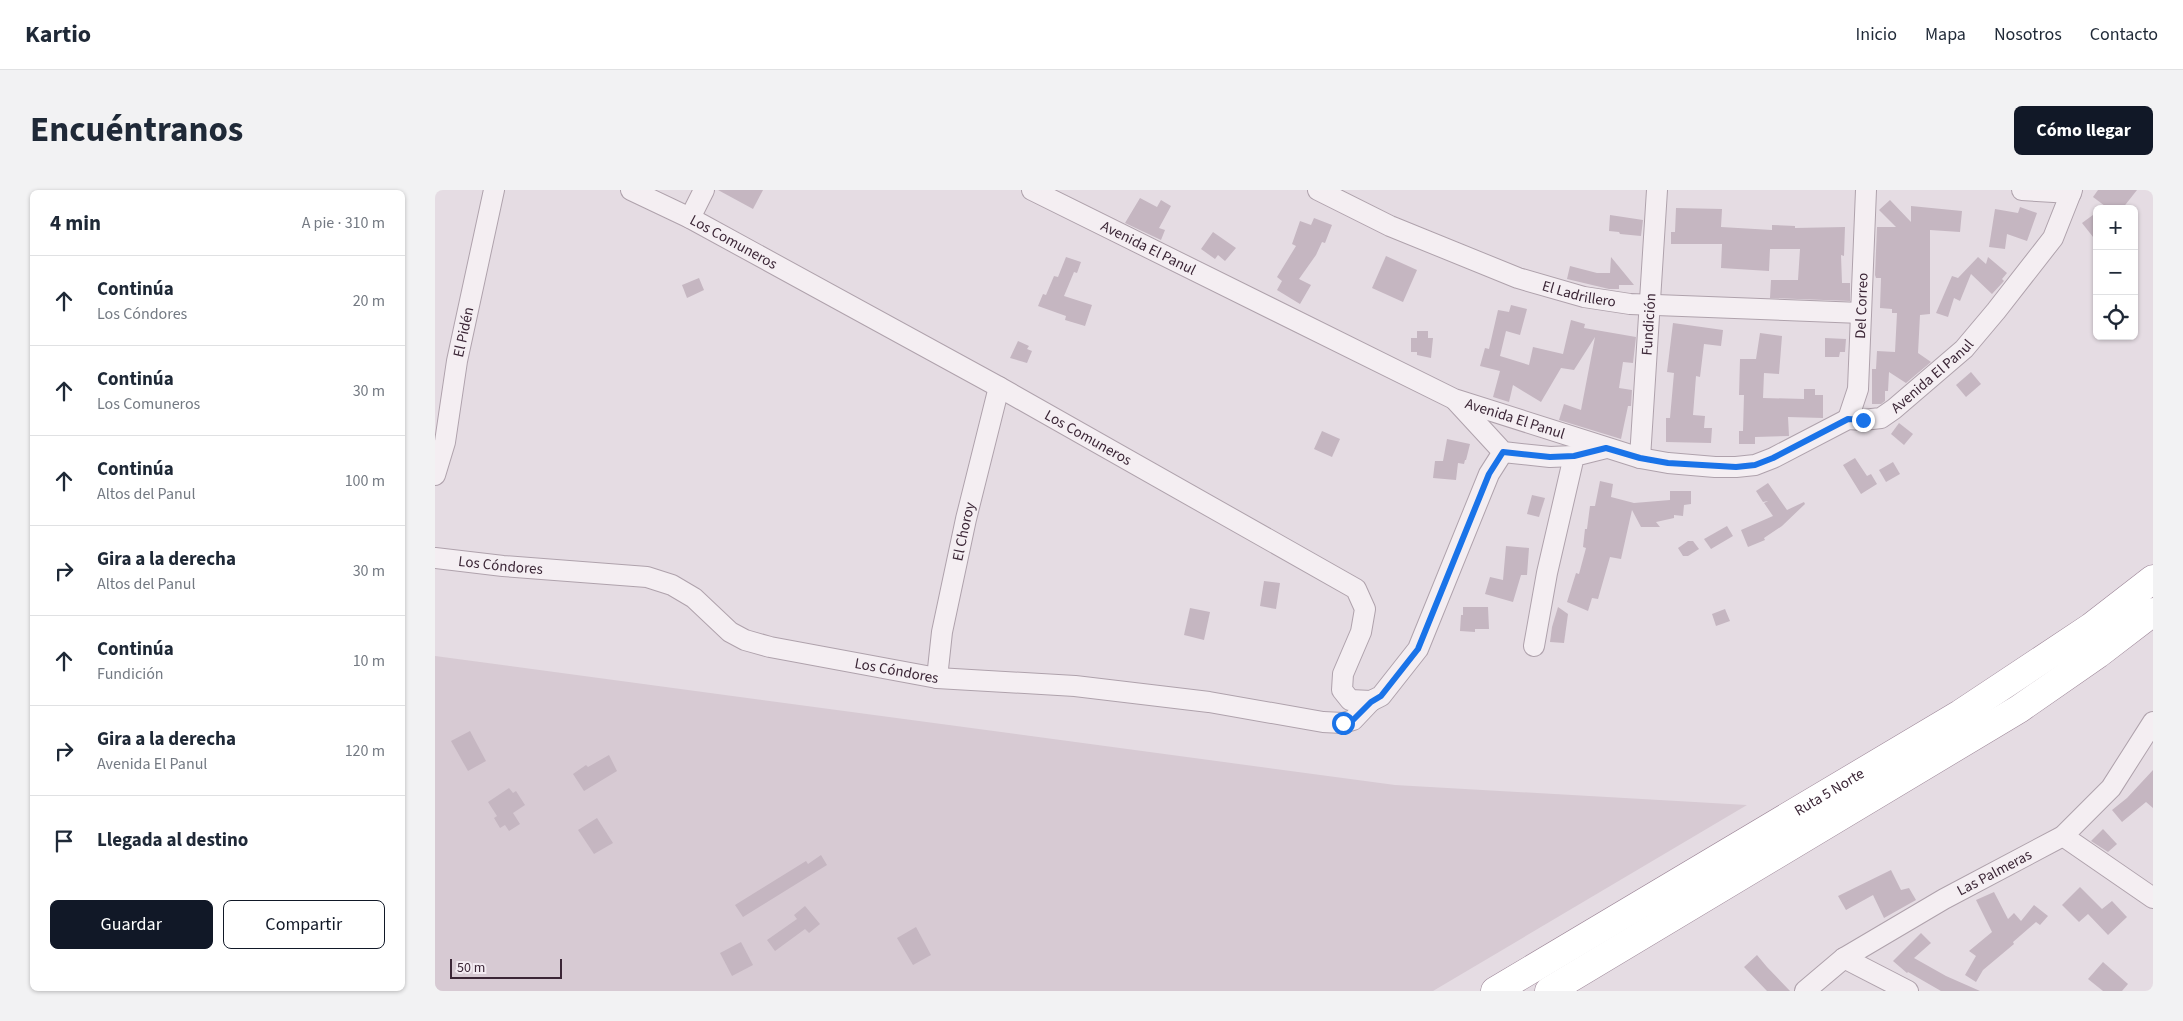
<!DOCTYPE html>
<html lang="es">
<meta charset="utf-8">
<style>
:root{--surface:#fff;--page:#f2f2f3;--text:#1f2937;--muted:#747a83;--line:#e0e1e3;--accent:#111827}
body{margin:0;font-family:"Source Sans 3",sans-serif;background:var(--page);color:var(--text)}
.controls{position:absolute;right:15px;top:15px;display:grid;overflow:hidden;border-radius:8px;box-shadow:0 1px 4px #0004}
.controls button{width:45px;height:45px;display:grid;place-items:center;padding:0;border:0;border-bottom:1px solid var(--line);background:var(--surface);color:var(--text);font:25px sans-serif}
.scale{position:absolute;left:15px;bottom:12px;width:112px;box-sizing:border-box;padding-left:5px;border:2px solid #3b2636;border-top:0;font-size:14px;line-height:18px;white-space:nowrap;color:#3b2636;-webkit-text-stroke:4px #f3ebf2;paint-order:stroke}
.stop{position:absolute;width:15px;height:15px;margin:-11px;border:4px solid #1a73e8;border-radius:50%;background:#fff}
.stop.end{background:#1a73e8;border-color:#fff;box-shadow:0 1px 5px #0008}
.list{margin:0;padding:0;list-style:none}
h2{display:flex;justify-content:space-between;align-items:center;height:65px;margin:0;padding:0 20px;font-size:21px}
h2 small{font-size:16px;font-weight:400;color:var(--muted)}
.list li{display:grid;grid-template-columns:32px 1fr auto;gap:15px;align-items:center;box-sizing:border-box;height:90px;padding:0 20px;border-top:1px solid var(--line)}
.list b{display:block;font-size:19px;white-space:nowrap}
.list p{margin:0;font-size:16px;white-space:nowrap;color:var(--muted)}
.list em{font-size:16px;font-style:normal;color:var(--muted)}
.actions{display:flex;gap:10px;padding:15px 20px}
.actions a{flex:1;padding:11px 0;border:1px solid var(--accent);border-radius:8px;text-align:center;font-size:18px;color:var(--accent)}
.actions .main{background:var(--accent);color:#fff}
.icon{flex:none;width:28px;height:28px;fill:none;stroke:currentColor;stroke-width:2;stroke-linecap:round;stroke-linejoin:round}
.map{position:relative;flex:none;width:1718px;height:801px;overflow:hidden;border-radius:8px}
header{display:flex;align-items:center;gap:30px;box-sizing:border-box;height:70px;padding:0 25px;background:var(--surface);border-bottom:1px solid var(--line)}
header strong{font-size:24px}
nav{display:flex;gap:28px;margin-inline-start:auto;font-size:18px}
.intro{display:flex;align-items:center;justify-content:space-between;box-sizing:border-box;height:120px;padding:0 30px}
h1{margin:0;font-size:35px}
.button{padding:12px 22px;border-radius:8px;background:var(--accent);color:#fff;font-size:18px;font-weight:700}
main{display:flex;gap:30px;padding:0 30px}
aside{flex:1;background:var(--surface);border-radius:8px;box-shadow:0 1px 4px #0004}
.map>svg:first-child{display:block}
</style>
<header>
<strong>Kartio</strong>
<nav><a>Inicio</a><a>Mapa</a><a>Nosotros</a><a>Contacto</a></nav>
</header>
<div class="intro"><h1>Encuéntranos</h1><a class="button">Cómo llegar</a></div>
<main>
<aside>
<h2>4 min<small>A pie · 310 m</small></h2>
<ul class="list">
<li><svg class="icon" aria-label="ahead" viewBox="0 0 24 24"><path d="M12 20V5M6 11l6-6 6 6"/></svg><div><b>Continúa</b><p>Los Cóndores</p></div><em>20 m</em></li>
<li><svg class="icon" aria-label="ahead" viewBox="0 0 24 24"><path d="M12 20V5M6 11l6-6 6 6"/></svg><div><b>Continúa</b><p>Los Comuneros</p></div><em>30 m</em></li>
<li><svg class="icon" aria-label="ahead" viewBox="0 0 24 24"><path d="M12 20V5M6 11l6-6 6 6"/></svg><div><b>Continúa</b><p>Altos del Panul</p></div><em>100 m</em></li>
<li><svg class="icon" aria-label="right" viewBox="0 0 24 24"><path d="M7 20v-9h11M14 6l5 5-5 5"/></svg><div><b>Gira a la derecha</b><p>Altos del Panul</p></div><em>30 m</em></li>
<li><svg class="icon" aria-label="ahead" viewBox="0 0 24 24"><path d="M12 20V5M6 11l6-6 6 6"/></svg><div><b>Continúa</b><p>Fundición</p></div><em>10 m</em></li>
<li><svg class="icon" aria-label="right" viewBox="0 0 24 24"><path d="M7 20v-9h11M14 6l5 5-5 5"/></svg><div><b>Gira a la derecha</b><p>Avenida El Panul</p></div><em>120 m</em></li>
<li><svg class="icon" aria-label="arrive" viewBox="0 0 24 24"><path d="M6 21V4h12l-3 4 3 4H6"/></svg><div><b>Llegada al destino</b></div></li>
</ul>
<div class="actions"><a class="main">Guardar</a><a>Compartir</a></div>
</aside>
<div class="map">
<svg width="1718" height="801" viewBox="0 0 1718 801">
<rect width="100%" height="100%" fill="#e5dce3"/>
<polygon fill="#d7cad3" points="0,466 960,595 1312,615 998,801 0,801"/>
<g fill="#c5b6c1">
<polygon points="283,0 328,0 318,19"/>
<polygon points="1663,0 1702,0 1687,19 1674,19 1658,7"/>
<polygon points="705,8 722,17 726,10 736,16 724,38 730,40 726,50 690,33"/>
<polygon points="1455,10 1476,32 1476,16 1527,21 1525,42 1495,40 1495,124 1485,125 1483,163 1496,172 1471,193 1454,182 1453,201 1450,201 1450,211 1446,214 1437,214 1437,179 1441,179 1442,161 1460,162 1462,123 1457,123 1457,119 1445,118 1446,88 1441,88 1440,85 1442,37 1461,37 1444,20"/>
<polygon points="1585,17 1602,23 1592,51 1572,44 1570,59 1554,57 1560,19 1583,23"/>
<polygon points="1241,18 1287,19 1286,37 1337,40 1337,35 1360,36 1360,38 1410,37 1409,66 1406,65 1407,93 1415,93 1415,111 1335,108 1336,90 1363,90 1365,59 1335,59 1334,81 1286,78 1287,54 1236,54 1236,42 1240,42"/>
<polygon points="1662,22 1662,52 1647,33"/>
<polygon points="1175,25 1208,30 1206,46 1185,44 1184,42 1174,41"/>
<polygon points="879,28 897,35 890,53 887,52 881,65 864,89 876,95 865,114 842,100 847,91 842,87 861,56 857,54 865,31 876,35"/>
<polygon points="778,42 801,58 790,71 783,65 780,69 766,59"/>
<polygon points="951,66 982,80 968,112 937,98"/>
<polygon points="631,67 646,72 642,83 639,82 629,106 657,115 650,136 630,130 631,126 603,116 608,104 611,105 619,86 623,87"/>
<polygon points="1176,67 1199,95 1184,95 1184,99 1174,99 1132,89 1135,76 1162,83 1175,83"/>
<polygon points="1543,67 1551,74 1553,67 1572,83 1567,89 1569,91 1557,104 1536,84 1525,111 1519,108 1513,127 1501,123 1517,86 1523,88"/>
<polygon points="264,88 269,100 252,108 247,95"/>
<polygon points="1076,115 1092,119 1085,145 1071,141 1065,166 1094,175 1098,157 1128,164 1136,130 1150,134 1149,138 1201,147 1198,173 1188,172 1184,198 1197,200 1196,216 1193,216 1186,249 1124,230 1129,214 1146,220 1160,147 1139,180 1126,178 1106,212 1078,195 1074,212 1058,207 1065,181 1045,176 1050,158 1054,159 1063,120 1074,122"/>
<polygon points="1238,133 1288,140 1286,156 1269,154 1265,187 1261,186 1258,225 1270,226 1269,238 1277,238 1276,253 1231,252 1231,228 1235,228 1239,183 1232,182"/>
<polygon points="982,141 993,141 993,148 998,148 996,168 982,165 982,162 976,162 976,148 982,148"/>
<polygon points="1325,143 1347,146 1344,184 1329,183 1328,208 1369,209 1369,199 1380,199 1380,205 1388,205 1388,228 1353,227 1354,246 1320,247 1320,254 1304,254 1304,241 1308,241 1309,205 1304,205 1305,169 1321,169"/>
<polygon points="1390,148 1411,149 1410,162 1405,162 1404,167 1390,167"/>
<polygon points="583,151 594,156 592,159 597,161 592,173 575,168"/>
<polygon points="1536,182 1546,194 1531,207 1521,195"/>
<polygon points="1464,233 1478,244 1469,255 1456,244"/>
<polygon points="887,241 905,249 897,267 879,259"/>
<polygon points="1012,249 1035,254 1031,270 1030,270 1029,274 1023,273 1021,290 998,288 1000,271 1008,271"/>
<polygon points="1420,268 1432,286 1436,284 1442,294 1426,304 1408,275"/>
<polygon points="1458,272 1465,284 1451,292 1444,280"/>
<polygon points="1165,291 1178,294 1176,307 1199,313 1235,310 1235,301 1256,301 1256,314 1249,315 1248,326 1239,325 1239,328 1221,332 1225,337 1206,337 1197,320 1186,369 1175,367 1163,409 1157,408 1153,421 1132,412 1141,383 1144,384 1151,358 1148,357 1150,339 1152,339 1155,316 1160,316"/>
<polygon points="1333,293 1352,320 1369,312 1370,314 1347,336 1329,348 1330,350 1313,357 1306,340 1338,326 1329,313 1333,311 1328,312 1321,301"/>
<polygon points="1097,305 1110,308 1104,327 1092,324"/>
<polygon points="1292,336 1298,346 1276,359 1269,349"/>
<polygon points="1253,351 1258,351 1264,359 1253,366 1248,366 1243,358"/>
<polygon points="1071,356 1094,358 1092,385 1086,385 1078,412 1050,404 1055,387 1068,390"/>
<polygon points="829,391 845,393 841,419 825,416"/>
<polygon points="1028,417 1053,417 1054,439 1040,439 1040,442 1025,441 1026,425 1028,425"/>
<polygon points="1123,417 1133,424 1129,453 1115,452 1117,437"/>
<polygon points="755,418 775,422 769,450 749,445"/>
<polygon points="1290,419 1295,431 1281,436 1277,424"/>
<polygon points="35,541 51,571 33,581 16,551"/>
<polygon points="174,565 182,581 149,601 138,584 151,575 153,577"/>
<polygon points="1718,580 1718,618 1711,612 1687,632 1677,620 1692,608"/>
<polygon points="74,598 78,603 81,601 90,615 78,623 85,634 74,641 70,635 65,638 59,628 62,626 53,612"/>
<polygon points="162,628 178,653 159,664 143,640"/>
<polygon points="1668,639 1682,654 1673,662 1656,651"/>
<polygon points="386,665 392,675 308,727 300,715 371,671 373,674"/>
<polygon points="1456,680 1466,700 1474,698 1481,710 1449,728 1438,705 1411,720 1403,706"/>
<polygon points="1645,697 1667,719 1677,711 1692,727 1673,745 1653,724 1644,732 1627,715"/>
<polygon points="1559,702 1573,729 1579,723 1586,731 1599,715 1613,726 1605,735 1601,732 1578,752 1579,754 1548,780 1541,792 1530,785 1541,766 1534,761 1557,742 1541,710"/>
<polygon points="370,716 385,734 374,743 370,739 340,761 332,750 362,729 359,725"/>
<polygon points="481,737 496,765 478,775 462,748"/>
<polygon points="1486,743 1496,753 1479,768 1511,786 1545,801 1506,801 1473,782 1472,783 1458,771"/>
<polygon points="306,752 318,775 297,786 285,763"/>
<polygon points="1322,765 1332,777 1355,801 1332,801 1309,777"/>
<polygon points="1668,772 1693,794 1687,801 1668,801 1653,789"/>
</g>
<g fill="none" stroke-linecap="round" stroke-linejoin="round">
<g stroke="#afa2ac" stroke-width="22">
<g id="minor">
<path id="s1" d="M196 0 255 28 564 197 921 399 930 419 926 442 908 484 907 500 915 510 936 511 946 506 983 459 1054 284 1068 262"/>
<path id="s2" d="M597 0 1019 209 1205 268 1233 273 1280 277H1301L1320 275 1338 268 1413 229 1428 230 1446 228 1459 219 1529 159 1561 121 1618 48 1637 0"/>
<path id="s3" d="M883 0 955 36 1083 88 1149 107 1195 114 1426 123"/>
<polyline points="1587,0 1636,3"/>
<polyline points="255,28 269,0"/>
<polyline points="1021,211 1068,262 1115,267 1139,266"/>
<path id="s4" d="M1413 229 1423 199 1431 0"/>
<path id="s5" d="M1205 268 1222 0"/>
<path id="s6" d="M0 285 10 252 22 171 59 0"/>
<path id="s7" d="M0 368 68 376 212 387 237 395 259 408 295 442 310 450 335 457 502 488 640 496 774 512 888 532 908 533 918 530 936 511"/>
<polyline points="1099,456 1112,383 1139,266 1171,258"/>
<path id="s8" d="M502 488 507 442 531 329 564 197"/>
<polyline points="1628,646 1718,708"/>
<polyline points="1409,768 1473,801"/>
<path id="s9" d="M1370 801 1409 768 1509 709 1628 646 1676 598 1718 532"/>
</g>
</g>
<g stroke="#9b8496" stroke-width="29">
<g id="highway">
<path id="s10" d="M1060 801 1525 524 1656 437 1718 389"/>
<polyline points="1114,801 1584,519 1663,464 1718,422"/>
</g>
</g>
<use href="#minor" stroke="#f4eef2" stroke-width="20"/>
<use href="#highway" stroke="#fff" stroke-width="28"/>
</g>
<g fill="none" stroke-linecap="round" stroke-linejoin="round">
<polyline stroke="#1a73e8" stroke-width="6" points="908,533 918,530 936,512 946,506 983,459 1054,284 1068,262 1115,267 1139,266 1171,258 1205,268 1233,273 1301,277 1320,275 1338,268 1413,229 1428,230"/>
</g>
<g text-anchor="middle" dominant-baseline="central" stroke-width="5" stroke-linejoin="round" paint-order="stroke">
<g font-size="15" fill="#3b2636" stroke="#f3ebf2">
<text stroke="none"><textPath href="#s1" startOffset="115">Los Comuneros</textPath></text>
<text stroke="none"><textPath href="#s2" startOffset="130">Avenida El Panul</textPath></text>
<text stroke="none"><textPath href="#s3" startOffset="282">El Ladrillero</textPath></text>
<text stroke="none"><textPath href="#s4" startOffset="115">Del Correo</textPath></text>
<text stroke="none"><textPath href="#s5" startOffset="134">Fundición</textPath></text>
<text stroke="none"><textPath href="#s6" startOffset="146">El Pidén</textPath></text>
<text stroke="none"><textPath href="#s2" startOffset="985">Avenida El Panul</textPath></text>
<text stroke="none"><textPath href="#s2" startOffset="535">Avenida El Panul</textPath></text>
<text stroke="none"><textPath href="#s1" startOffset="520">Los Comuneros</textPath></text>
<text stroke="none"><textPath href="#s8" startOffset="149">El Choroy</textPath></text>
<text stroke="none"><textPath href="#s7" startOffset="66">Los Cóndores</textPath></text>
<text stroke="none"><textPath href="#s7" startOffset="486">Los Cóndores</textPath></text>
<text stroke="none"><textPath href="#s10" startOffset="389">Ruta 5 Norte</textPath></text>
<text stroke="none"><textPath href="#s9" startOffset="224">Las Palmeras</textPath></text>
</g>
</g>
</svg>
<div class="controls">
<button>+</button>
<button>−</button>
<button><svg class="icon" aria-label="locate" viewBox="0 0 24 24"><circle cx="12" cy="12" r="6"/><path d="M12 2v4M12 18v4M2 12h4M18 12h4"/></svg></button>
</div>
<div class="scale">50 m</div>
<div class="stop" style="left:908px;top:533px"></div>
<div class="stop end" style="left:1428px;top:230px"></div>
</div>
</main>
